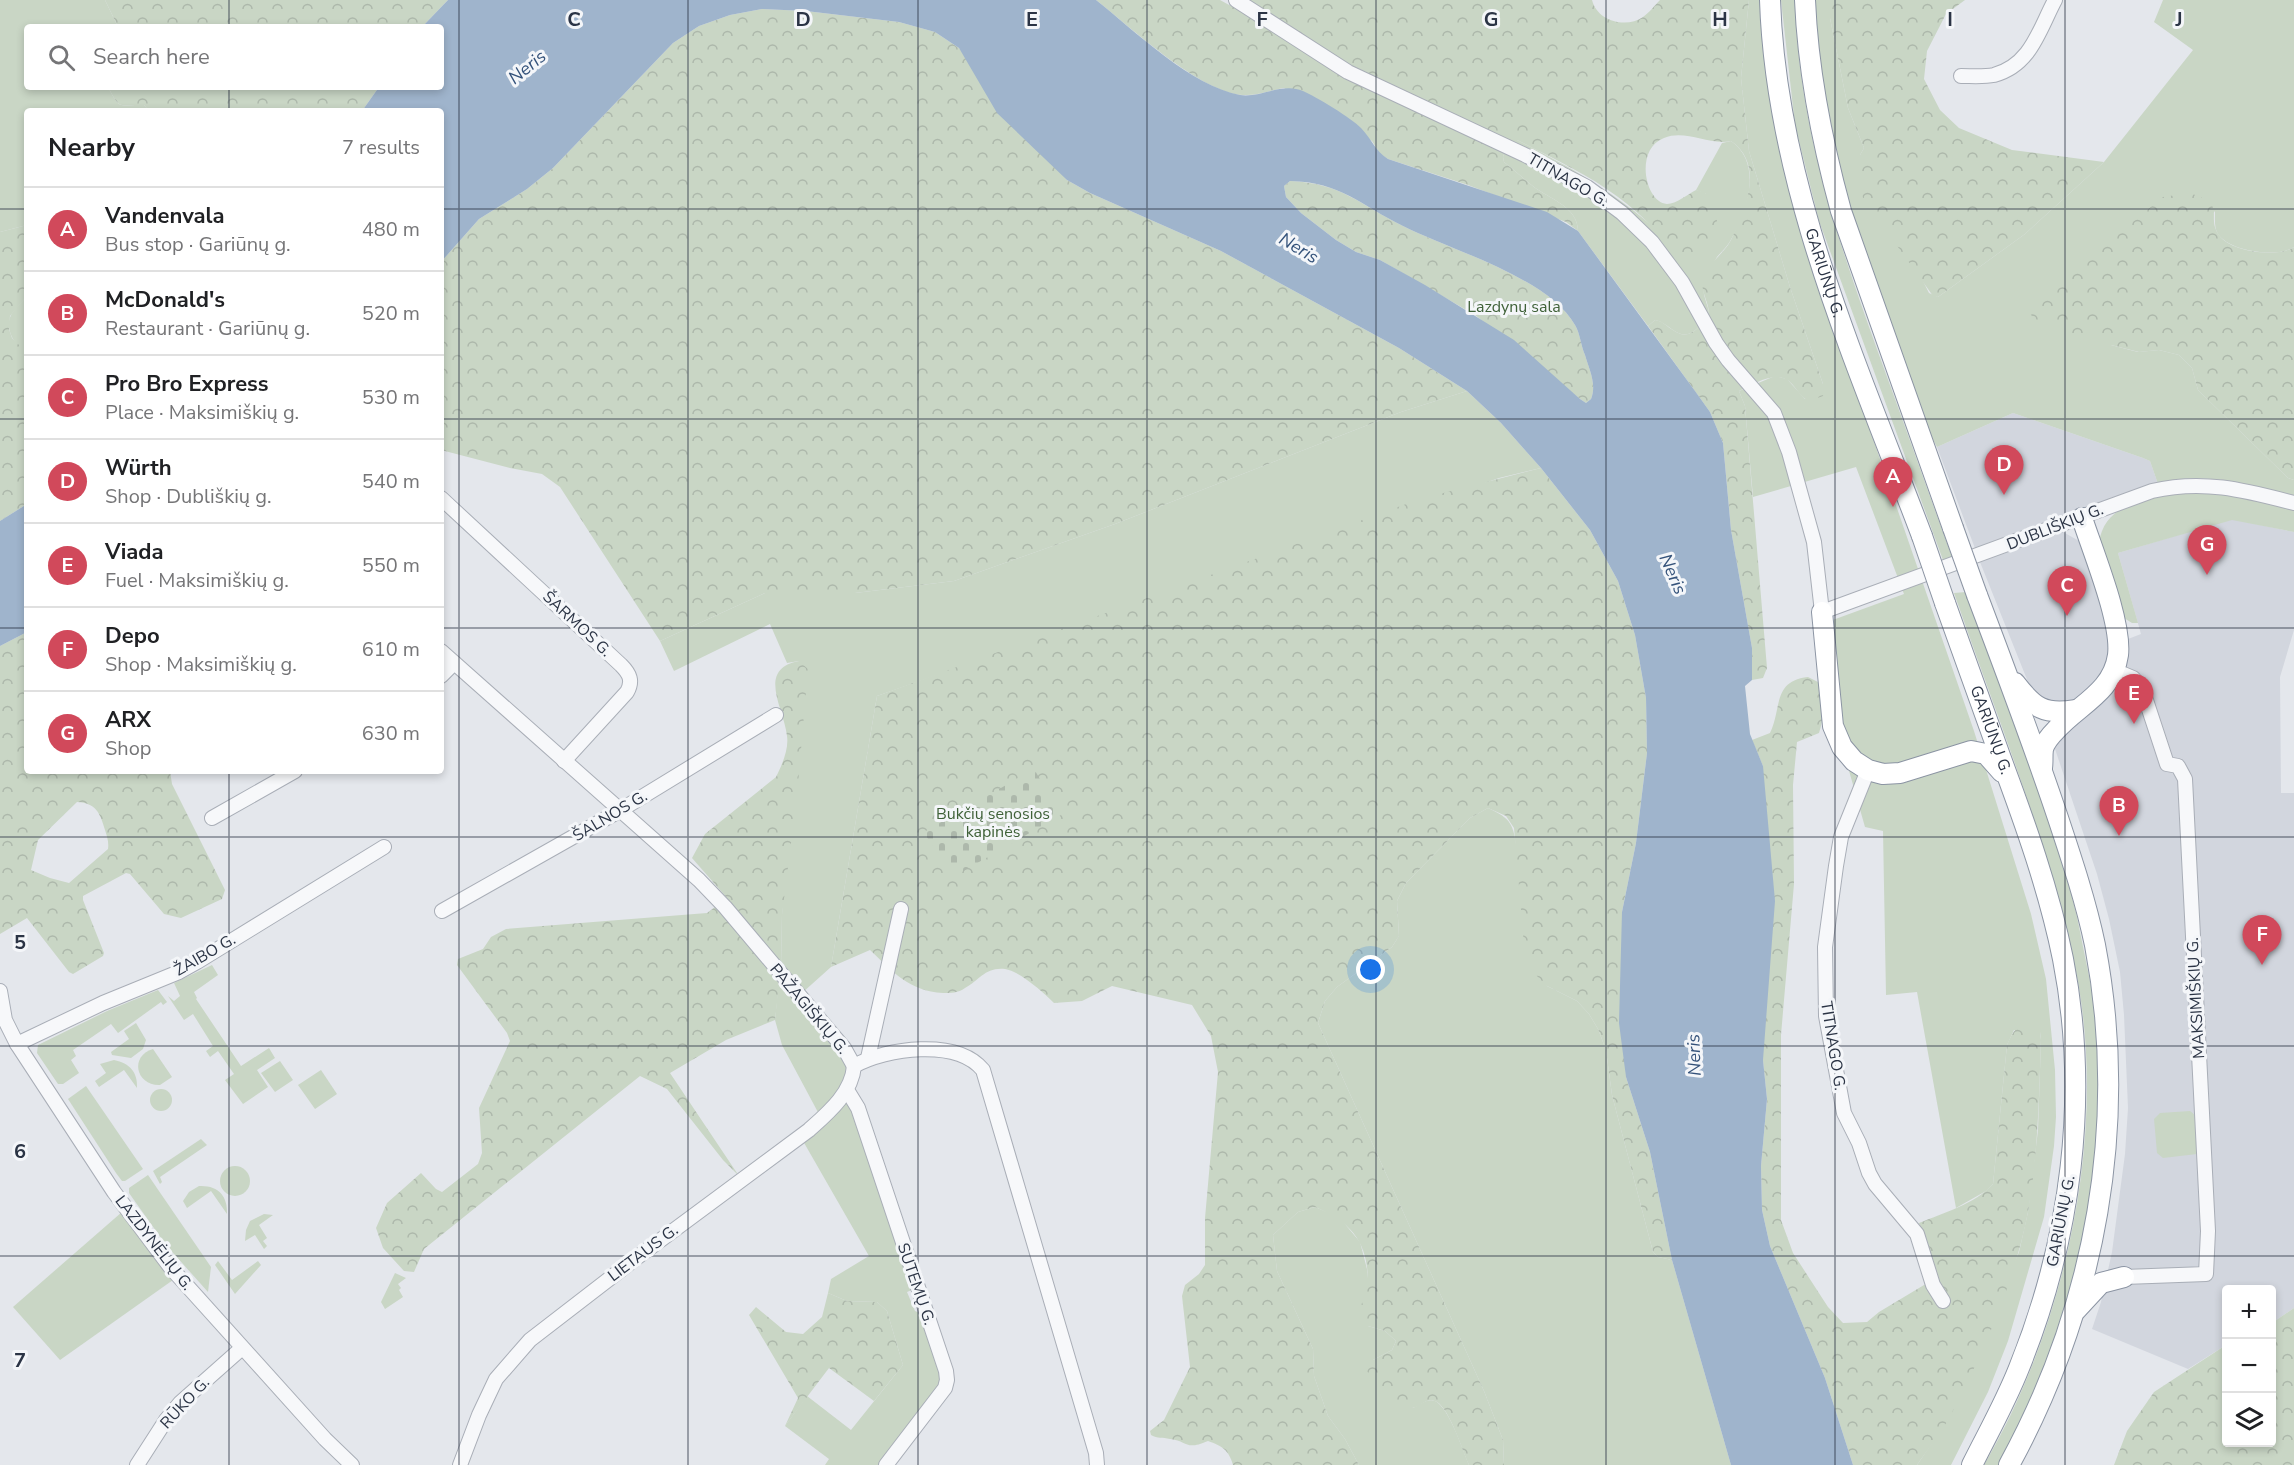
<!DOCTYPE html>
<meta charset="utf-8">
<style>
:root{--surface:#fff;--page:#f2f2f2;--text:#202124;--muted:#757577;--line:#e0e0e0;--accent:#d1495b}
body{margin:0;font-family:"Nunito Sans",sans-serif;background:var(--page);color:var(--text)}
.controls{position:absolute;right:18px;bottom:18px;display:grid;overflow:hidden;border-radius:6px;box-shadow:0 3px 9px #0003}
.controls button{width:54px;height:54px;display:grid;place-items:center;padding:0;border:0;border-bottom:2px solid var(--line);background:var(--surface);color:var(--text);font:30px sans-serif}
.you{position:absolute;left:1371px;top:970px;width:21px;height:21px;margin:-15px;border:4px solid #fff;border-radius:50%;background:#1a73e8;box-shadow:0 0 0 9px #1a73e833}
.badge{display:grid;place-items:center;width:39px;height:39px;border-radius:50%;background:var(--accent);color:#fff;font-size:20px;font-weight:700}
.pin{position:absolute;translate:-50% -50px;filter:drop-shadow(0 2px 3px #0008)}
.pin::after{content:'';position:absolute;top:32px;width:21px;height:18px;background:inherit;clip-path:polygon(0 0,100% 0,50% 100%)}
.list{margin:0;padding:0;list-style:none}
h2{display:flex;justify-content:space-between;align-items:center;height:78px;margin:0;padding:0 24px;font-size:26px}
h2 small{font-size:20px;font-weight:400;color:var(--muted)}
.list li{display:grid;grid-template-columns:39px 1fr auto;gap:18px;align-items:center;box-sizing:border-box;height:84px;padding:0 24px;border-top:2px solid var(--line)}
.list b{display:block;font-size:22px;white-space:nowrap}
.list p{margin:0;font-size:20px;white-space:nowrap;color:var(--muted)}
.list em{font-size:20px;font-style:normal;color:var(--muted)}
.icon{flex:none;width:33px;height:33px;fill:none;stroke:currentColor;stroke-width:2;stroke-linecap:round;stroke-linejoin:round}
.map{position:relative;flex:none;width:2294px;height:1465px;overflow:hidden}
.search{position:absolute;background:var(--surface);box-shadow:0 3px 9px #0003;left:24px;top:24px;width:420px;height:66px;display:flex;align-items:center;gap:15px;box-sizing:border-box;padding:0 21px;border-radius:6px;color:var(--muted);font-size:22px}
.panel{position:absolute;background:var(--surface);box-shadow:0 3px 9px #0003;left:24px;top:108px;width:420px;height:666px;border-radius:6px}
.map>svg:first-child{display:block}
</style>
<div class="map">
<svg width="2294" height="1465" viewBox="0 0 2294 1465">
<defs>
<pattern id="forest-crowns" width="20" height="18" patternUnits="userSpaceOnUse" patternTransform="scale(1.5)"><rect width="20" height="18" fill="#c9d6c5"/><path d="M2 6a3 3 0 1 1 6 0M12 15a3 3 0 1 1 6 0" fill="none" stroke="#adb8ab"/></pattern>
<pattern id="cemetery-stones" width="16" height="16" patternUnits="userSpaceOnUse" patternTransform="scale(1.5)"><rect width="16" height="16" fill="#c9d6c5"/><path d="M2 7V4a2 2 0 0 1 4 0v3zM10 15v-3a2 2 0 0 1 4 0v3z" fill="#adb8ab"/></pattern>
</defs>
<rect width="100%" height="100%" fill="#e4e7ec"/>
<g fill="#d2d6de">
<polygon points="2013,413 2143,458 2150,461 2158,484 1976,551 1937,447"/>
<polygon points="2232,519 2294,532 2294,630 2280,677 2281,793 2294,793 2294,1308 2272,1323 2272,1290 2226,1290 2226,1345 2188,1369 2092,1329 2101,1302 2112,1252 2125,1154 2128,1108 2124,1015 2120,972 2109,919 2097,874 2055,749 2056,744 2126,660 2128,639 2141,634 2118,553"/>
<polygon points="2063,532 2081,542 2086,552 2110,634 2112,648 2100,682 2068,706 2036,702 1980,562"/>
</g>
<g fill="#c9d6c5">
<path d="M0 0H105L118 27H27V87H108C121 112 119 104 144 105L149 111H27V225L0 232Z"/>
<path d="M1749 0H1760C1762 72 1776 143 1795 213L1974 731 2031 914 2046 979 2055 1070 2056 1117 2054 1146 2044 1217 2008 1341 1988 1392 1951 1465H1917L1947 1421 2019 1252 2028 1212 2038 1130 2041 1040 2040 1032 2014 1030 2007 1045 1993 1184 1986 1191 1956 1208 1917 992 1886 995 1883 831 1865 827 1838 732 1830 621 1904 594 1856 467 1753 497 1745 406 1739 391 1775 376 1787 379 1805 399 1823 384 1790 287 1749 151 1741 78Z"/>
<path d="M1781 0H1795C1798 123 1837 238 1878 352 1903 420 1927 489 1952 557L1943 560 1819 221 1795 125Z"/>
<path d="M1814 0H1830V18L1848 108 1864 148 1860 155 1929 293 1938 297 2025 234 2104 162 2193 50 2154 22 2163 0H2294V247C2278 258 2230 252 2218 234 2214 228 2215 219 2215 211L2111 345 2138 352 2159 350 2179 355 2192 368 2198 390 2288 478 2294 480V496C2251 485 2202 470 2158 484L2150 461 2143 458 2013 413 1937 447 1932 438C1897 344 1855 247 1833 149 1823 100 1816 50 1814 0Z"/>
<path d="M1509 140H1517C1568 166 1606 187 1650 224L1706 194 1696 190 1722 143 1731 141C1764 164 1747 214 1729 243 1726 248 1721 252 1717 257 1712 265 1706 278 1704 287 1702 295 1709 306 1709 314 1700 327 1689 342 1673 330 1667 326 1663 322 1655 320L1648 326 1578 231C1578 207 1550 199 1534 187 1524 179 1514 170 1504 162L1503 157Z"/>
<path d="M27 296V353C15 346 4 329 11 315 15 308 22 302 27 296Z"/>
<polygon points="1467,391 1501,423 1541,468 1499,478 877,696 831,967 802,993 781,969 782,915 799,661 787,663 770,624 674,671 660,641 765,593 855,593 954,581 1115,524 1401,412"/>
<path d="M2175 491 2226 493 2294 508V532L2232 520 2118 553 2138 623H2132L2124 618 2099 543C2104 504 2144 500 2175 491Z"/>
<path d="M1966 592 2059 844 2077 917 2094 1001 2099 1088 2094 1189 2075 1280 2050 1362 1999 1465H1984C2068 1322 2111 1121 2073 958 2045 834 1996 714 1954 593Z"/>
<path d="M1488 808C1512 819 1513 824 1517 850L1547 986 1577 1001 1589 1014 1598 1029 1606 1050 1612 1095 1653 1252 1658 1257 1672 1260 1731 1465H1504L1503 1440 1484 1391 1318 1023 1325 1001 1337 987 1392 947 1399 936 1397 901 1406 883 1470 818Z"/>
<polygon points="212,965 218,975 194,992 197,998 196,999 241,1066 269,1048 275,1058 257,1070 268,1087 243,1104 225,1080 234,1074 218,1051 210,1057 206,1051 213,1046 193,1014 184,1020 168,996 174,1001 180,996 174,983"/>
<polygon points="779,979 847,1058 850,1099 914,1289 907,1292 915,1311 922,1314 944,1378 878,1465 825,1465 829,1459 785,1426 807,1396 851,1430 903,1365 887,1311 877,1302 847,1301 828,1293 831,1279 869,1256 803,1141 820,1116 782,1045 775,1020"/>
<polygon points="158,990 167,1002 163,1005 161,1002 118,1033 111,1024 73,1050 76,1056 71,1060 79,1073 63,1084 58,1084 37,1053 38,1045 107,1011"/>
<polygon points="136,1023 146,1040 143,1049 131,1058 112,1055 111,1052 129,1039 124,1031"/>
<path d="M153 1049 172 1077 160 1085C136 1086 129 1056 153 1049Z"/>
<path d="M114 1060C130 1063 138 1073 137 1088L124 1070 99 1087 95 1081 106 1073 100 1064Z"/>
<polygon points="280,1061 293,1080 275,1092 261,1073"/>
<polygon points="321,1070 337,1094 315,1109 298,1085"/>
<polygon points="86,1086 143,1169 125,1181 122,1181 116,1173 68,1099"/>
<circle cx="161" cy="1100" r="11"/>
<path d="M2190 1111C2202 1118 2198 1139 2199 1151L2197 1154 2163 1158 2157 1153 2154 1119 2160 1113Z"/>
<polygon points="201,1139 207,1145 160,1177 162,1182 160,1184 153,1171"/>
<circle cx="235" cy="1181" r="15"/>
<polygon points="148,1175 211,1267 208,1292 166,1245 129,1193 129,1188"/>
<path d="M199 1186C218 1185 228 1196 227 1214L211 1191 187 1208 183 1201 189 1192Z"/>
<path d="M1315 1207 1339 1217 1360 1242 1367 1269 1368 1326 1385 1331 1396 1341 1392 1350 1373 1360 1413 1408C1419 1405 1428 1398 1435 1401 1449 1407 1463 1451 1469 1465H1359L1345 1439 1328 1416 1314 1376 1313 1349 1277 1271 1273 1235 1298 1212Z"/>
<polygon points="122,1212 173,1280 60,1360 13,1307"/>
<polygon points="264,1214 273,1215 259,1225 267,1238 263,1241 267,1246 264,1249 255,1235 245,1241 246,1230 250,1221"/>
<polygon points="218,1261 232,1280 258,1261 261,1265 235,1294 215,1265"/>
<polygon points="395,1273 406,1278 398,1284 401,1288 399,1290 403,1297 385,1309 381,1302"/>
</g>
<g fill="url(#forest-crowns)" fill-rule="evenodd">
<polygon points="105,0 448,0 422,27 118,27"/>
<path d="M1096 0H1220L1231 6 1233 0H1592C1597 21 1626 29 1643 17 1649 13 1655 5 1660 0H1749L1741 78 1749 151 1790 287 1825 390 1823 396 1809 401C1801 397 1798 391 1792 384 1778 368 1755 384 1739 391L1745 406 1767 668 1763 678 1752 680V648L1731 530 1723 443 1710 412 1648 326 1655 320C1663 321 1666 326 1673 330 1689 342 1700 327 1709 314 1709 302 1700 291 1703 279 1707 266 1720 256 1728 245 1732 239 1735 231 1738 224 1750 197 1760 161 1731 141 1709 146 1686 129 1664 138 1634 149 1645 203 1667 204 1676 204 1688 194 1696 190 1699 191 1702 191 1705 193 1712 199 1720 220 1716 229 1710 242 1694 258 1679 254 1660 234 1641 214 1618 197 1587 174 1552 158 1517 140H1509L1503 157 1504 162C1514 170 1524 179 1534 187 1550 199 1578 207 1578 231L1566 222 1468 185 1388 159 1380 154 1372 141 1284 88C1272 90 1256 96 1243 95 1202 94 1129 26 1096 0Z"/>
<polygon points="1830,0 1965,0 1946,14 1927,51 1924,79 1940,110 1959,128 2012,150 2104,162 2025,234 1938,297 1933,296 1863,198 1857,174 1860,155 1864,148 1848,108 1830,18"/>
<polygon points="762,9 806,11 899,22 935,32 959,48 1067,180 1090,193 1221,251 1399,348 1467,391 1401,412 1115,524 954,581 855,593 765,593 660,641 560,487 542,474 510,468 441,450 441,262 479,219 527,189 553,168 673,43 699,26 730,15"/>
<path d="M108 87H379L362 111H149L144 105C119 104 121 112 108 87Z"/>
<path d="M1290 181C1342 183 1360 205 1403 226 1450 250 1548 277 1575 325 1580 333 1581 346 1585 355 1589 369 1597 384 1591 399L1586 403 1580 399 1475 315 1380 260 1356 252 1336 240 1301 213 1286 197 1284 186Z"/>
<path d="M2189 193C2229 205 2205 215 2219 235 2230 252 2278 258 2294 247V480L2288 478 2198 390 2192 368 2179 355 2159 350 2139 352 2111 345 2040 323 2031 315 2029 306 2163 197Z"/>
<polygon points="27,225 27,296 10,316 9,329 12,338 27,353 27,504 0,521 0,232"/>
<path d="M1541 468 1590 530 1618 581 1635 635 1646 698 1647 753 1636 843 1622 912 1626 1077 1650 1152 1672 1260 1658 1257 1653 1252 1612 1095 1606 1050 1598 1029 1589 1014 1577 1001 1547 986 1533 972 1524 945 1514 828 1506 816 1488 808 1470 818 1406 883 1397 901 1399 936 1392 947 1337 987 1325 1001 1318 1023 1484 1391 1503 1440 1504 1465H1469C1462 1450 1450 1410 1437 1402 1427 1396 1421 1407 1412 1408 1390 1410 1376 1387 1367 1371L1373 1360 1392 1350 1396 1341 1385 1331 1368 1326 1360 1313C1362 1299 1369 1281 1367 1267 1363 1234 1343 1219 1315 1207L1298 1212 1273 1235 1277 1271 1313 1349 1314 1376 1328 1416 1345 1439 1359 1465H1233C1229 1450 1222 1446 1208 1441 1185 1451 1188 1441 1170 1439 1162 1437 1158 1439 1151 1435L1150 1431 1164 1420 1190 1367 1182 1296 1185 1285 1199 1274 1205 1265V1218L1218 1072 1211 1036 1192 1005 1112 986 1082 1001 1054 1003C1044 993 1020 971 1005 969 985 967 980 980 965 988 958 993 951 993 943 993 909 991 893 972 870 950L831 967 877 696 1420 499Z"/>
<path d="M27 632V771H170L172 784 225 890 222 899 181 918 164 914 130 874 126 873 83 896V900L104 953 103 956 73 974 69 972 27 918 0 934V646ZM77 802C96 803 100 813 105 830 107 836 109 842 108 849L69 883 50 878 31 870 38 840Z"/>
<path d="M799 661 808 669 797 796 782 915 781 969 775 1020 726 1040 670 1073 739 1176 723 1160 667 1089 640 1076 424 1249 414 1272 404 1271 383 1248 376 1228 387 1203 421 1173 436 1189 442 1192 478 1164 482 1153 479 1108 510 1041 507 1033 457 965 458 959 483 949 491 937 506 929 707 913 727 898 692 858 705 834 776 777C782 765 789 749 787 736 784 708 756 669 799 661Z"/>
<path d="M1808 677 1818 682C1823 701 1825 715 1819 733L1797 742 1793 785 1794 884 1781 1035V1220L1793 1253 1828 1307 1843 1323 1867 1322 1879 1312 1934 1279 1919 1223C1943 1213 1975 1204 1993 1184L2007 1045C2014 1029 2017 1023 2036 1026L2040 1032 2041 1040C2039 1098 2038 1156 2028 1212 2015 1281 1981 1359 1948 1420 1939 1436 1927 1450 1917 1465H1853L1825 1378 1770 1246 1762 1210 1761 1166 1767 1099 1763 1060V766L1752 740 1770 733C1782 709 1772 681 1808 677Z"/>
<polygon points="828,1293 847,1301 877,1302 887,1311 903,1365 874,1401 829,1368 785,1426 798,1398 749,1315 756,1307 786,1332 803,1334 822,1317"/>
<polygon points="2294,1308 2294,1465 2114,1465 2127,1431 2154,1392 2226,1345 2226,1442 2272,1442 2272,1323"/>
</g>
<polygon fill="url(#cemetery-stones)" points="1034,769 1061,815 951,878 924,832"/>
<g fill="#9fb4cc" fill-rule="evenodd">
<path d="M448 0H1096C1135 31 1191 86 1240 95 1261 98 1282 82 1303 91 1315 96 1353 119 1361 128 1371 138 1375 151 1388 159L1547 212 1578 231 1695 391 1710 412 1723 443 1731 530 1752 648V680L1745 686 1750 734 1763 766 1775 901 1763 1060 1767 1099 1761 1166 1762 1210 1770 1246 1825 1378 1853 1465H1731L1672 1260 1650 1152 1626 1077 1619 1023 1622 912 1636 843 1647 753 1646 698 1635 635 1618 581 1590 530 1541 468 1501 423 1467 391 1399 348 1221 251 1090 193 1067 180 997 113 959 48 935 32 899 22 806 11 762 9 730 15 699 26 673 43 553 168 527 189 479 219 441 262V111H362L379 87H441V27H422ZM1290 181C1341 182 1360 205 1403 226 1450 250 1548 277 1575 325 1580 333 1581 346 1585 355 1589 369 1597 384 1591 399L1586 403 1580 399 1514 340 1425 285 1380 260 1356 252 1336 240 1301 213 1286 197 1284 186Z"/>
<polygon points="27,504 27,632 0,646 0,521"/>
</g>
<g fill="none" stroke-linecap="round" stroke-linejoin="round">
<g stroke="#a9aeb7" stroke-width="16">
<g id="minor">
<path d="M1236 0 1348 72 1525 155 1587 187 1622 213 1652 242 1682 282 1716 343 1728 360 1774 413 1789 452 1814 542 1822 612 2152 491C2203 479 2244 490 2294 503"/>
<path d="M1961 76C1972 76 1984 77 1994 75 2031 65 2039 30 2055 0"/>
<path d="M441 498 621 665C630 674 633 681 627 692L564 761"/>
<polyline points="441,651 699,880 725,907 832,1034 844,1048 854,1066"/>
<polyline points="2114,670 2133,678 2142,688 2167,764 2178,766 2185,779 2208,1231 2206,1274 2124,1277"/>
<polyline points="441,676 454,663"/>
<polyline points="1868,770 1841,837 1836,866 1825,947 1826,1016 1844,1113 1859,1143 1869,1173 1875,1184 1917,1234 1933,1285 1943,1301"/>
<polyline points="212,818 295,771"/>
<polyline points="442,911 619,811 776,715"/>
<polyline points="0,991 5,1020 17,1044 114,1192 171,1268 325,1439 352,1465"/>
<polyline points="17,1044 103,1003 179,972 197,962 384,847"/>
<polyline points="868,1058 901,909"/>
<path d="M854 1066C886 1048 957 1038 983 1070L1096 1453 1097 1465"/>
<polyline points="847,1090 858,1108 946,1371 947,1380 945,1388 886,1465"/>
<polyline points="137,1465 166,1420 180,1403 242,1348"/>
<path d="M460 1465 479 1415 496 1379 530 1340 635 1259 809 1130C828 1113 852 1093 854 1066"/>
</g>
</g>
<g stroke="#8b94a3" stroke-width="22">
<g id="highway">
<path id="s1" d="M1770 0C1776 186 1857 364 1922 536"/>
<path d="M1805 0C1808 72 1822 142 1841 211L1953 528"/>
<path d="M1977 595C2005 669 2033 743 2058 818 2072 860 2086 902 2095 945 2129 1123 2096 1306 2009 1465"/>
<path id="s2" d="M1945 603C1963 654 1982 705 2000 756 2025 823 2049 890 2063 959 2090 1097 2071 1239 2019 1368 2006 1401 1988 1433 1972 1465"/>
<polyline points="1822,612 1833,726 1842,747 1854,761 1868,770 1883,774 1900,773 1971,751 1986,754 2002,772"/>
<path d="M2015 683C2034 708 2044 715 2075 710"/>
<path d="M2042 768C2043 762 2042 755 2043 749 2045 742 2050 736 2056 730 2078 705 2113 692 2118 655 2122 622 2093 552 2082 518"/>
<polyline points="2076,1310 2101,1283 2124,1277"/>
</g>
</g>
<use href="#minor" stroke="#f7f8fa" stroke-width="14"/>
<use href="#highway" stroke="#fff" stroke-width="20"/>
<g stroke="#8b94a3" stroke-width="22" stroke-linecap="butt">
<g id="highway-bridge">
<polyline points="1953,528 1977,595"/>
<polyline points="1922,536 1945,603"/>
</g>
</g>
<use href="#highway-bridge" stroke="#fff" stroke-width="20"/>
</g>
<path fill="none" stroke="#2b3445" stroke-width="1.5" stroke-opacity="0.55" d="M229 0V27M459 0V1465M688 0V1465M918 0V1465M1147 0V1465M1376 0V1465M1606 0V1465M1835 0V1465M2065 0V1465M229 87V111M0 209H27M441 209H2294M0 419H27M441 419H2294M0 628H27M441 628H2294M229 771V1465M0 837H2294M0 1046H2294M0 1256H2294"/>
<g text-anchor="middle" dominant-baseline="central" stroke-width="6" stroke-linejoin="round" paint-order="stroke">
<g font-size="16" fill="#2b3445" stroke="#f4f6f9">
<text transform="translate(1568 180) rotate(30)">TITNAGO G.</text>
<text stroke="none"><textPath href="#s1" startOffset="279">GARIŪNŲ G.</textPath></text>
<text transform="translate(2055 527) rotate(-21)">DUBLIŠKIŲ G.</text>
<text transform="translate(577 624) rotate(43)">ŠARMOS G.</text>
<text stroke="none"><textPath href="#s2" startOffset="135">GARIŪNŲ G.</textPath></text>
<text transform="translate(610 816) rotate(-31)">ŠALNOS G.</text>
<text transform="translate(205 955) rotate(-30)">ŽAIBO G.</text>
<text transform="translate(2196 998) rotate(-93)">MAKSIMIŠKIŲ G.</text>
<text transform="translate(809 1009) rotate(50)">PAŽAGIŠKIŲ G.</text>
<text transform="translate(1833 1046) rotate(81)">TITNAGO G.</text>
<text transform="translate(2061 1221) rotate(-79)">GARIŪNŲ G.</text>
<text transform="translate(154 1243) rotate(52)">LAZDYNĖLIŲ G.</text>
<text transform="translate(643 1253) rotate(-37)">LIETAUS G.</text>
<text transform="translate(916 1284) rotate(71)">SUTEMŲ G.</text>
<text transform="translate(185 1403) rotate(-47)">RŪKO G.</text>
</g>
<g font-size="16" fill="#3f6138" stroke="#f4f6f9">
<text x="1514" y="307">Lazdynų sala</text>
<text x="993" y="814">Bukčių senosios<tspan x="993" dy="18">kapinės</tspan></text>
</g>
<g font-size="18" font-style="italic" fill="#34527a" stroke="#f4f6f9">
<text transform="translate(527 67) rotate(-39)">Neris</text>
<text transform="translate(1299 248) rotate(31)">Neris</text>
<text transform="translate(1673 574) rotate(66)">Neris</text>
<text transform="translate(1694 1055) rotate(-92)">Neris</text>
</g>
</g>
<g font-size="20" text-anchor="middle" font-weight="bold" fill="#2b3445" stroke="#f4f6f9" stroke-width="6" stroke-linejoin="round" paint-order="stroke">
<text x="574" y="26">C</text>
<text x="803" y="26">D</text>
<text x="1032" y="26">E</text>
<text x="1262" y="26">F</text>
<text x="1491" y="26">G</text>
<text x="1720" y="26">H</text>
<text x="1950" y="26">I</text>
<text x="2179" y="26">J</text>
<text x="20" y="949">5</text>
<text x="20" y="1158">6</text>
<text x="20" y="1367">7</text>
</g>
</svg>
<div class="controls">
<button>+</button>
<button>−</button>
<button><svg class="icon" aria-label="layers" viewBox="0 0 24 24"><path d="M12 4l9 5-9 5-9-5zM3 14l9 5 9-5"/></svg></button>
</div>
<div class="you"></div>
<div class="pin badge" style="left:1893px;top:507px">A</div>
<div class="pin badge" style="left:2119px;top:836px">B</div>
<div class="pin badge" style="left:2067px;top:616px">C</div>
<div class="pin badge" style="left:2004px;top:495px">D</div>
<div class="pin badge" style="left:2134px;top:724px">E</div>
<div class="pin badge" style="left:2262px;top:965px">F</div>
<div class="pin badge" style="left:2207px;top:575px">G</div>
<div class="search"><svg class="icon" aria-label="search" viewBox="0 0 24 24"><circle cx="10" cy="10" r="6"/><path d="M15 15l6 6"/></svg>Search here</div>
<section class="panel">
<h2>Nearby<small>7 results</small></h2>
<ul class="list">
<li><span class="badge">A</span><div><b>Vandenvala</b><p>Bus stop · Gariūnų g.</p></div><em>480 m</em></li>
<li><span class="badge">B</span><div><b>McDonald's</b><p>Restaurant · Gariūnų g.</p></div><em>520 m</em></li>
<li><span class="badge">C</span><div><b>Pro Bro Express</b><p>Place · Maksimiškių g.</p></div><em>530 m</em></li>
<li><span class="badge">D</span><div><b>Würth</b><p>Shop · Dubliškių g.</p></div><em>540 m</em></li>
<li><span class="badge">E</span><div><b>Viada</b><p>Fuel · Maksimiškių g.</p></div><em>550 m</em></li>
<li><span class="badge">F</span><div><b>Depo</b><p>Shop · Maksimiškių g.</p></div><em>610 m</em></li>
<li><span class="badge">G</span><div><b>ARX</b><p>Shop</p></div><em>630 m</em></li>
</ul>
</section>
</div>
